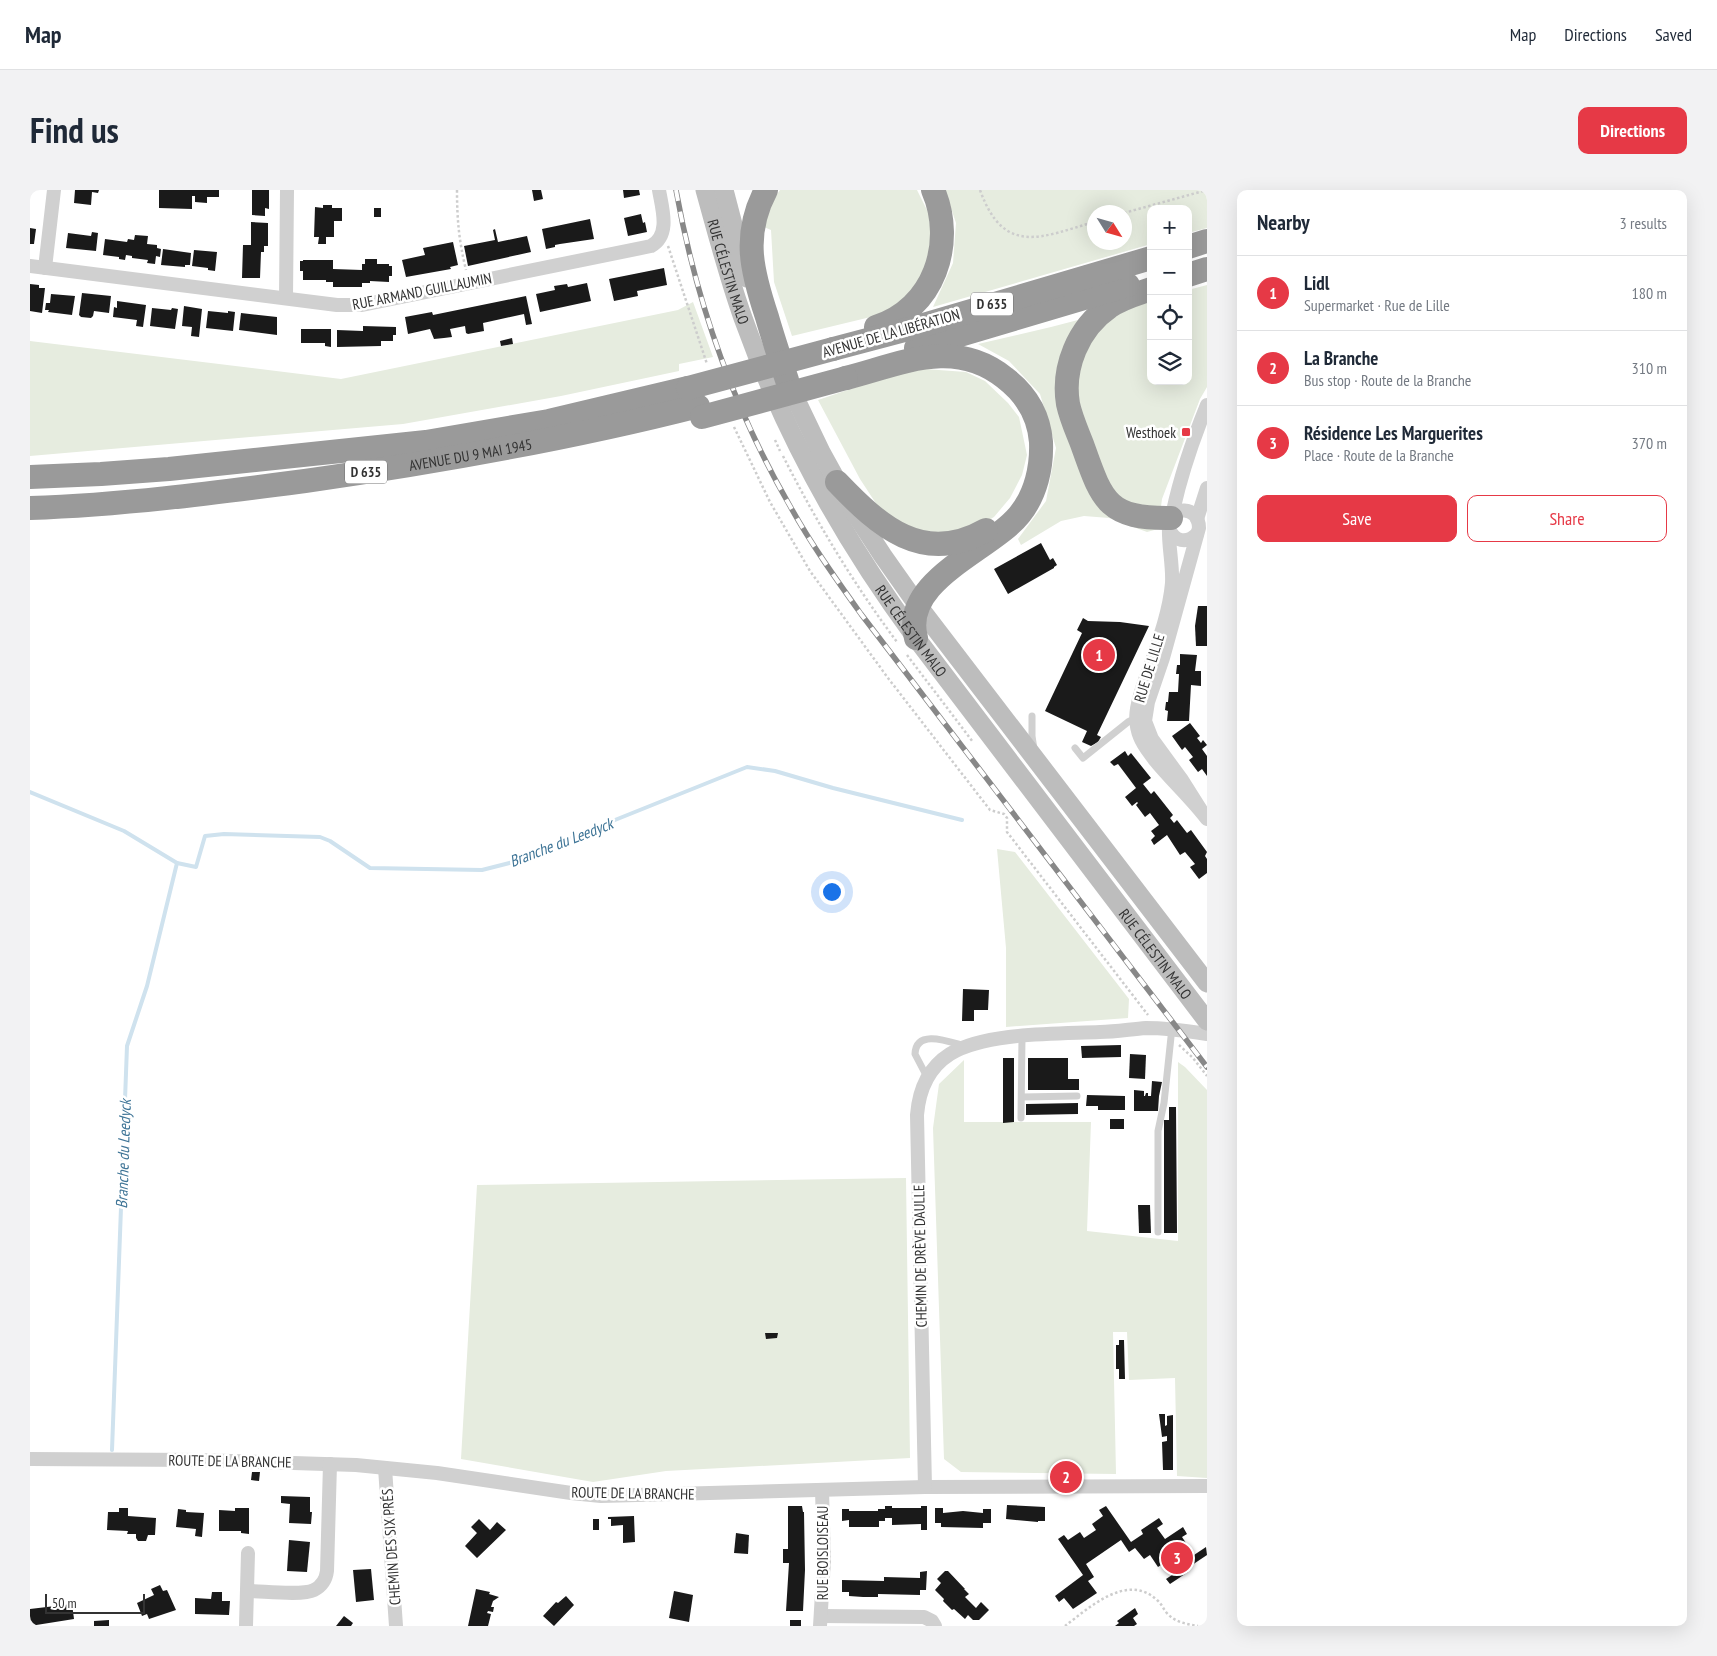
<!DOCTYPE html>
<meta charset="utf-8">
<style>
:root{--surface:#fff;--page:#f2f2f3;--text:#1f2937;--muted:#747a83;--line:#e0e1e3;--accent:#e63946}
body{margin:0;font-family:"PT Sans Narrow",sans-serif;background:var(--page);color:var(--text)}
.controls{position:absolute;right:15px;top:15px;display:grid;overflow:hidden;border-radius:10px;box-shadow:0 5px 20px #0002}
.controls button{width:45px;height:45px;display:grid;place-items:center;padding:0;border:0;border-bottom:1px solid var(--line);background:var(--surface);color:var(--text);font:25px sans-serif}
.compass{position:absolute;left:1057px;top:15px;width:45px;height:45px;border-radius:50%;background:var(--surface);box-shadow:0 5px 20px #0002;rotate:127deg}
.scale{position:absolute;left:15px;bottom:12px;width:100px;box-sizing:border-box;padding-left:5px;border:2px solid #333;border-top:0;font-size:14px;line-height:18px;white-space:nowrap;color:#333;-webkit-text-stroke:4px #fff;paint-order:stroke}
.you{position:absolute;left:801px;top:701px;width:18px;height:18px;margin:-12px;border:4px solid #fff;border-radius:50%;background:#1a73e8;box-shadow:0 0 0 8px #1a73e833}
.badge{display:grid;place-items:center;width:32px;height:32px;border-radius:50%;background:var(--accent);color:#fff;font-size:16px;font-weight:700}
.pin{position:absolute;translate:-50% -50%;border:2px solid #fff;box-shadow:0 1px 5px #0006}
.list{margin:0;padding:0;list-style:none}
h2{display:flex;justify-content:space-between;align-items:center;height:65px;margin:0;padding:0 20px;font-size:21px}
h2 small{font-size:16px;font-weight:400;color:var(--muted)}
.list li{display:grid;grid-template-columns:32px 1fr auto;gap:15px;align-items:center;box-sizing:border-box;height:75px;padding:0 20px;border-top:1px solid var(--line)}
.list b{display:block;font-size:19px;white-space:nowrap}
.list p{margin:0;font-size:16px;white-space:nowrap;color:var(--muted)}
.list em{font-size:16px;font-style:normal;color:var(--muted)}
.actions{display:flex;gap:10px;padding:15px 20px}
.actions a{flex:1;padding:11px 0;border:1px solid var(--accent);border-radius:10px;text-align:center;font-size:18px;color:var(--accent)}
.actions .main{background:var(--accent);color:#fff}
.icon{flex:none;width:28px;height:28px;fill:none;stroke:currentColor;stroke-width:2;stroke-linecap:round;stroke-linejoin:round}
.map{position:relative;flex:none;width:1177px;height:1436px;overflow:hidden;border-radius:10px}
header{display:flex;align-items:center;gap:30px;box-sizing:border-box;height:70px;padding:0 25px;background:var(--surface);border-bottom:1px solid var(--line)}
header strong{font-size:24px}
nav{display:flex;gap:28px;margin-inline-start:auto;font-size:18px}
.intro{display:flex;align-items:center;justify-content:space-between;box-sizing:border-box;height:120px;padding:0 30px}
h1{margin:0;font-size:35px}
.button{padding:12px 22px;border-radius:10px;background:var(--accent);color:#fff;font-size:18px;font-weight:700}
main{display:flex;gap:30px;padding:0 30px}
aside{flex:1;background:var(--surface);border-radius:10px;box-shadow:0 5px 20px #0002}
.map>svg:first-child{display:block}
</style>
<header>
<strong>Map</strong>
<nav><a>Map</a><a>Directions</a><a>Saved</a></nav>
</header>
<div class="intro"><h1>Find us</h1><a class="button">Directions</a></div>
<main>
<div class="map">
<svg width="1177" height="1436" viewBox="0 0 1177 1436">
<rect width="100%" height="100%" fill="#fff"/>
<g fill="#e6ecdf" fill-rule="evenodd">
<polygon points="750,0 887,0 901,28 903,65 889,96 872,113 849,125 762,146 744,92 741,40 734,37 743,10"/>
<path d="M915 0H1177V38L1158 43V19H1121V54L903 117 923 73 926 33ZM1064 22H1094V52H1064Z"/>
<polygon points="1177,95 1177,197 1170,209 1132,309 1128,339 1117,342 1079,328 1054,326 1031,331 991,355 988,349 1016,311 1026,258 1010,204 979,171 948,154 1021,137 1121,111 1121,191 1158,191 1158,100"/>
<polygon points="663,112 683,167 649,174 649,181 531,206 373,234 0,266 0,151 311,189 648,120"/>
<polygon points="895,179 936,182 955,191 978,213 989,227 997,265 992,285 980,308 964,327 944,339 923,344 877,339 847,315 830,289 788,210 865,184"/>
<polygon points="967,659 985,662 1099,809 1098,828 976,837 976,758"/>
<polygon points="934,870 934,932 1061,932 1057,1041 1148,1051 1148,872 1155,877 1177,900 1177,1288 1147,1286 1145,1188 1099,1190 1097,1142 1083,1142 1086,1284 931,1282 914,1269 903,938 909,894"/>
<polygon points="876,988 880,1268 636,1281 563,1292 431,1269 447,995"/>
</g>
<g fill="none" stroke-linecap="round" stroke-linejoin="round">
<g stroke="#cfe2ee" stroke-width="4">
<polyline points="0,602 94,641 147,673 117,796 97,856 82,1260"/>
<polyline points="147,673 166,677 175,646 194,644 290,647 300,651 340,678 452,680 491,670 560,640 717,577 745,581 803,598 932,630"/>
</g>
</g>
<g fill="#1a1a1a">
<polygon points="45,0 69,0 68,3 62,2 61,15 44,13"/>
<polygon points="129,0 189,0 189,7 177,7 177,13 165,12 165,6 162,6 162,19 129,18"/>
<polygon points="222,0 239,0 239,19 235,18 235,26 222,25"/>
<polygon points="502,0 511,0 513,9 504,11"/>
<polygon points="593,0 609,0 610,5 594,8"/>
<polygon points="293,15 302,15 302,18 312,18 312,31 304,31 304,47 296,47 296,54 288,54 289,47 284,47 285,17 293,18"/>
<rect x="344" y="18" width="7" height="9"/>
<polygon points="611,24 613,33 615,32 617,42 598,46 594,28"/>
<polygon points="560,29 564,49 530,54 525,55 525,57 516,59 512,39"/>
<polygon points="221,32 238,33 238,56 234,56 234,62 231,62 230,88 212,88 213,55 221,55"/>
<polygon points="0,38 6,39 4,54 0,54"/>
<polygon points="465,39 468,52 497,46 501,62 438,76 434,56 465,50 463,40"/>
<polygon points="62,42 68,43 66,61 36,58 38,43 61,46"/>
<polygon points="105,45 118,46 117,54 127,55 127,58 131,59 130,67 126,66 125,74 117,73 118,70 102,68 102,66 96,65 95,70 89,69 89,67 73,65 75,49 97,52 98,49 104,50"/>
<polygon points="423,52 428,75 420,77 421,79 376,87 372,70 395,65 393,58"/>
<polygon points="133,59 161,63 160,75 155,75 155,77 131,75"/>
<polygon points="164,60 187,62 185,81 178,80 178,78 162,76"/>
<polygon points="335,69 347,69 347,74 359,74 359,76 362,76 362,86 359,86 359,92 340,91 340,93 332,93 332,97 303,97 303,92 296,92 296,90 273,90 273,81 270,81 270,71 273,71 273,70 303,70 303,79 332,80 332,74 335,74"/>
<polygon points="634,78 637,95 607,101 608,106 584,111 579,89"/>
<polygon points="557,93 561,111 510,122 506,104 525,100 524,96 537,94 538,97"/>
<polygon points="0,94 9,95 9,98 15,98 12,123 0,121"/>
<polygon points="52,103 81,106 79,123 64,121 63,126 61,128 51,127 49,125"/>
<polygon points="21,104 45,106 42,125 18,122 19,120 15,120 16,113 20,113"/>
<polygon points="496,106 502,134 496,135 494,124 453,133 454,141 438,144 436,143 435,136 420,139 422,147 414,148 404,149 400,139 378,144 375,127 402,122 403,125"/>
<polygon points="87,111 116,115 113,137 106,136 107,130 83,127 84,117 87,118"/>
<polygon points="154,116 172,119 169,147 161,146 162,137 152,136"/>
<polygon points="122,118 141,120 142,118 148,119 145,139 120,136"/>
<polygon points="178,121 198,123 198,121 205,122 203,141 176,138"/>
<polygon points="211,123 247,127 247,145 209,140"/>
<polygon points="333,136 366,137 366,145 363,145 363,151 351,151 351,156 307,157 307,140 333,141"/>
<polygon points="271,139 301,139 301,157 295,156 295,153 271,153"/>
<polygon points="482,148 483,154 471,156 470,151"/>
<polygon points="1011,353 1020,370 1023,368 1027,375 1024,377 1024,378 978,404 964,379"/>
<polygon points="1168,416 1177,416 1177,456 1166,456 1165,436"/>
<polygon points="1053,428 1058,431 1090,432 1119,436 1067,545 1071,547 1068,552 1061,556 1052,552 1057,541 1015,521 1052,443 1047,440"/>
<polygon points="1150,464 1167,465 1165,481 1171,481 1171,496 1161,495 1159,531 1137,531 1138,521 1135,520 1136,512 1138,512 1139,502 1148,502 1149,484 1146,484 1147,475 1150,475"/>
<polygon points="1160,533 1170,546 1167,548 1171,553 1173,550 1177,555 1172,559 1177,566 1177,586 1172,579 1168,582 1159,570 1163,567 1155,557 1152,560 1142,546"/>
<polygon points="1095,561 1098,566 1101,563 1121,588 1113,594 1121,604 1124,601 1128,606 1143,625 1140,628 1144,633 1147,630 1157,643 1161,640 1177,662 1175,666 1177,669 1177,683 1169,689 1160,677 1165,674 1155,662 1150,665 1137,645 1124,655 1121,650 1125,646 1121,641 1129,635 1120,623 1115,627 1106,615 1108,613 1107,612 1102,616 1095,607 1106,598 1088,574 1084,576 1080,572"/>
<polygon points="933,799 959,800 958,820 944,820 944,831 932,831"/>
<polygon points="1091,855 1091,867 1052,868 1051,856"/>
<polygon points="1100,864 1116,865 1115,889 1099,888"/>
<polygon points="973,868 984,868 984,932 973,933"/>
<polygon points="998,868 1038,868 1038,889 1049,889 1049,900 998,900"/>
<polygon points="1122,891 1132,892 1129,906 1128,921 1104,921 1104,900 1114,901 1114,906 1115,906 1116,903 1118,903 1118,906 1121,906"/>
<polygon points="1057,905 1095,906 1095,920 1068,920 1068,916 1056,916"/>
<polygon points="1048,913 1048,924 996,925 996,914"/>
<polygon points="1139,917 1146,917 1147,1043 1134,1043 1134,930 1139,930"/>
<rect x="1080" y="929" width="14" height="10"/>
<polygon points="1108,1015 1120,1015 1121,1043 1109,1043"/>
<polygon points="735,1143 748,1143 747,1148 736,1149"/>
<polygon points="1089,1150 1094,1150 1095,1189 1089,1189 1089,1179 1086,1179 1086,1155 1089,1155"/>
<polygon points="1129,1224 1135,1224 1135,1236 1137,1235 1137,1226 1143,1225 1143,1280 1133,1280 1132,1252 1137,1251 1137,1246 1132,1247"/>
<polygon points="222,1282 230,1282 229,1291 221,1290"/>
<polygon points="251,1306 280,1307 280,1322 282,1322 281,1334 259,1333 260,1314 251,1313"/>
<polygon points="977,1315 1015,1317 1015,1331 1008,1331 1008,1332 976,1329"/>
<polygon points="758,1316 772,1316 773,1322 774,1322 775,1380 773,1421 756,1421 759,1373 753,1373 753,1359 758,1359"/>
<polygon points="855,1316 862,1316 862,1318 891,1318 891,1316 897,1316 897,1340 891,1340 891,1334 862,1335 862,1328 855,1328 855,1331 849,1331 849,1337 819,1337 819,1330 812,1331 812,1319 819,1319 819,1321 848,1321 848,1319 855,1319"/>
<polygon points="1076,1316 1101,1352 1113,1344 1111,1340 1129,1328 1133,1334 1127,1338 1135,1349 1153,1337 1157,1344 1152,1347 1164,1365 1176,1357 1177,1365 1156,1379 1158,1382 1140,1394 1136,1389 1142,1385 1134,1373 1128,1377 1120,1365 1114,1369 1105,1358 1099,1362 1091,1350 1056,1374 1064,1387 1058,1391 1067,1403 1043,1419 1034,1408 1029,1412 1025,1406 1053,1385 1028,1349 1034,1345 1038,1350 1050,1342 1054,1348 1066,1340 1062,1334 1073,1326 1069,1320"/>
<polygon points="89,1318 98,1318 98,1326 126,1328 125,1345 118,1345 116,1351 108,1351 106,1348 106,1344 97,1344 98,1341 77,1340 78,1322 89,1322"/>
<polygon points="205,1318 219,1318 219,1344 211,1343 211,1341 189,1341 189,1320 205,1321"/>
<polygon points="905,1318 913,1318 913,1323 933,1321 953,1323 953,1319 961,1319 961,1333 953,1333 953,1338 911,1337 911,1333 905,1333"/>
<polygon points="148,1319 156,1320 156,1322 174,1323 172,1347 165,1346 166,1339 146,1337"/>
<polygon points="604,1326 605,1352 593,1353 593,1335 581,1336 581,1329 578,1329 578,1327"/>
<polygon points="449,1329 460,1340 467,1332 476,1340 447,1368 435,1356 447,1343 441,1337"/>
<rect x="563" y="1329" width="6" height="11"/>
<polygon points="706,1343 719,1345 718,1364 704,1363"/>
<polygon points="259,1350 280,1352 277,1382 257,1381"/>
<polygon points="341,1379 344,1410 326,1412 323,1380"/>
<polygon points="897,1381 896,1400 890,1400 890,1405 848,1404 848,1407 833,1407 819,1406 819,1402 812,1402 812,1390 854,1391 854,1387 890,1388 890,1382"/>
<polygon points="915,1381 918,1381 935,1399 934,1399 939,1404 935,1407 946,1418 951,1412 959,1420 949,1430 943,1430 938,1425 935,1429 924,1419 922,1420 913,1411 914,1409 905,1400 911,1393 907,1389"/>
<polygon points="130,1395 133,1401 137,1400 146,1420 119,1429 117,1424 112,1426 107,1413 124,1405 121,1399"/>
<polygon points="446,1399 460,1402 459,1404 469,1407 463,1411 461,1417 464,1417 463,1422 458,1421 457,1423 461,1424 458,1436 438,1436"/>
<polygon points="644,1401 663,1405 659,1432 639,1428"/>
<polygon points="182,1402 192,1402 192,1411 200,1411 199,1425 165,1424 165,1408 181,1409"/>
<polygon points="536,1406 544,1415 524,1436 513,1426 526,1412 528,1413"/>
<polygon points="42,1414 44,1429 0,1436 0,1419"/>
<polygon points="1105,1418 1108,1424 1103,1428 1107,1434 1104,1436 1085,1436 1089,1433 1087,1431"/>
<polygon points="314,1426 323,1433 321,1436 306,1436"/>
<polygon points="79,1430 79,1436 64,1436 64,1431"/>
<rect x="760" y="1430" width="11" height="6"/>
</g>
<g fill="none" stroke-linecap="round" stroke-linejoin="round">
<g stroke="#cdcdcd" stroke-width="2.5" stroke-dasharray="2.5 2.5" stroke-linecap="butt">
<path d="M427 0C427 30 429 51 436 80"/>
<path d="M950 0C974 67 1012 47 1064 32"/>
<polyline points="1094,23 1177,0"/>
<polyline points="638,56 677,174"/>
<polyline points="704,237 740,312 780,381 858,488 960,620 974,624 977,628 977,642 1118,825"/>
<polyline points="745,250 750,261"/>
<path d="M753 266C786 331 823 393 867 452"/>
<polyline points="877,465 943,552"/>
<polyline points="1149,855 1163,868 1177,886"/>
<path d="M1035 1436C1059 1418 1097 1382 1127 1410 1131 1413 1133 1418 1136 1422 1144 1432 1156 1434 1168 1436"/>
</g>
<g stroke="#d0d0d0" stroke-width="7">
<polyline points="1002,526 1002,546 1004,559"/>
<polyline points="1045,558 1053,568 1098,532 1108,527"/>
<path d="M897 887 885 864C886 838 920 852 935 856"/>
<polyline points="992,907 1047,906"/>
<polyline points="991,928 992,847"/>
<polyline points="1128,1042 1128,941 1134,913 1141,847"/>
</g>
<g stroke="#d0d0d0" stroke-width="14">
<path d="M0 76 307 115H332L621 56C641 45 632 18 629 0"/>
<polyline points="15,78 24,0"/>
<polyline points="256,108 257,0"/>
<path d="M1142 326C1150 287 1162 252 1177 215"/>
<polyline points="1167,329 1177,298"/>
<path d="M1139 338C1144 352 1157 354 1167 344"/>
<path d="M1174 625 1152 590 1122 549 1115 531 1118 512 1133 468 1169 338C1169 315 1140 315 1139 336 1138 355 1143 374 1142 393 1139 428 1123 465 1112 499 1107 515 1103 530 1110 547 1113 555 1119 562 1124 569 1141 590 1161 608 1177 629"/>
<polyline points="0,1269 168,1270 326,1275 407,1283 541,1303 571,1306 895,1297 1177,1296"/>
<polyline points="355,1278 366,1436"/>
<path d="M895 1297 887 925C889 900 898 878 920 864 955 842 1029 844 1070 842 1086 842 1101 839 1116 838 1136 838 1157 841 1177 844"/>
<path d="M217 1401C233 1401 272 1406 284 1400 292 1396 296 1389 297 1381L300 1274"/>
<polyline points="791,1426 894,1427 902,1431 905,1436"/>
<polyline points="216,1436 218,1363"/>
<polyline points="790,1436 794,1371 792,1300"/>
</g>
<g stroke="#bdbdbd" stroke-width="19">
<path id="s1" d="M675 0C687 43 698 86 713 128 755 245 812 348 886 448L1177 831"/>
<polyline points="694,0 717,88"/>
<polyline points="757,191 791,262 823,320 853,366 889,417 1177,793"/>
</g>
<g stroke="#9a9a9a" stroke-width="24">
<path d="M736 0C712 45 722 82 737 127 743 148 750 169 757 190"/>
<polyline points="1158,57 1177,51"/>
<polyline points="1158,85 1177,79"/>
<path d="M1121 99C1107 104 1091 108 1079 117 1048 138 1032 178 1038 214 1041 228 1047 241 1052 254 1072 310 1076 329 1141 328"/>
<path d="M846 137C904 119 926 53 903 0"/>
<polyline points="886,158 1098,95"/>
<polyline points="803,159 890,136 1121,68"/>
<path d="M816 188C871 174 924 147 975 188 996 204 1009 226 1011 252 1012 277 1006 304 990 324 962 360 870 390 886 448"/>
<polyline points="0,287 71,284 139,279 396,252 519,231 658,198"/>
<path d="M807 292C849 336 893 376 956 340"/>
<path id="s2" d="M0 318C92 315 183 303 275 291 407 272 539 249 668 216"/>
</g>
<g stroke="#888" stroke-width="5.5">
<path id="rail" d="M646 0C666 111 704 219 760 316 781 354 806 389 831 424L1177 877"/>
</g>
<use href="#rail" stroke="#fff" stroke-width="4" stroke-dasharray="11" stroke-linecap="butt"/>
<g stroke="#9a9a9a" stroke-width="24">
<polyline points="658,198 803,159"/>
<polyline points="672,227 816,188"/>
</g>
</g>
<rect fill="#e63946" stroke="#fff" stroke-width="2" x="1151" y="237" width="10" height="10" rx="2.5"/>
<g text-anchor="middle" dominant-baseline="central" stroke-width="5" stroke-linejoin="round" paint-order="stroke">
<g fill="#fff" stroke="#707070" stroke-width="1">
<rect x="941" y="102.5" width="42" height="23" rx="4"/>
<rect x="315" y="270.5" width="42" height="23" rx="4"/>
</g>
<g font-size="14" font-weight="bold" fill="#333">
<text x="962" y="114">D 635</text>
<text x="336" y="282">D 635</text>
</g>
<g font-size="15" fill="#333" stroke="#fff">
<text stroke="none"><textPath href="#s1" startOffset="85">RUE CÉLESTIN MALO</textPath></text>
<text transform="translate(392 101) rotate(-11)">RUE ARMAND GUILLAUMIN</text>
<text transform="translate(861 143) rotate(-16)">AVENUE DE LA LIBÉRATION</text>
<text stroke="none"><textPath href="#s2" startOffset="444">AVENUE DU 9 MAI 1945</textPath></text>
<text stroke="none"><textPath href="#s1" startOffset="490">RUE CÉLESTIN MALO</textPath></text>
<text transform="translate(1119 478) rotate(-73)">RUE DE LILLE</text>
<text stroke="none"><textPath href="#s1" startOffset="895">RUE CÉLESTIN MALO</textPath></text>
<text transform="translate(890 1066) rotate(-91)">CHEMIN DE DRÈVE DAULLE</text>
<text transform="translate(200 1271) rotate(1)">ROUTE DE LA BRANCHE</text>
<text transform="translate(603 1303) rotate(1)">ROUTE DE LA BRANCHE</text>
<text transform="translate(361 1357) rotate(-94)">CHEMIN DES SIX PRÉS</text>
<text transform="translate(792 1363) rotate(-90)">RUE BOISLOISEAU</text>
</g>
<g font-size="15" fill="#333" stroke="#fff" text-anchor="end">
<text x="1146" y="242">Westhoek</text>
</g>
<g font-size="16" font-style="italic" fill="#3f7597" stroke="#fff">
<text transform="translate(531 652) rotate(-21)">Branche du Leedyck</text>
<text transform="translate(93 964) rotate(-88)">Branche du Leedyck</text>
</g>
</g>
</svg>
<div class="controls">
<button>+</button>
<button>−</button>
<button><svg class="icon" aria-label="locate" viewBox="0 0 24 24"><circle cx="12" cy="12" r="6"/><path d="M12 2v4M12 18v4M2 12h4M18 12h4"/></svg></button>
<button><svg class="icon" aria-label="layers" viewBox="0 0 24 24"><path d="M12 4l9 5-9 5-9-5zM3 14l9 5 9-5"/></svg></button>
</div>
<svg class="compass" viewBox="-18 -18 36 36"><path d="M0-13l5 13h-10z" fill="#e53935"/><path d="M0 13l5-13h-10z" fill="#747a83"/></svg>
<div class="scale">50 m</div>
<div class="you"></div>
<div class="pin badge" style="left:1069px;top:465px">1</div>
<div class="pin badge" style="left:1036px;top:1287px">2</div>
<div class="pin badge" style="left:1147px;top:1368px">3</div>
</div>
<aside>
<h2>Nearby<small>3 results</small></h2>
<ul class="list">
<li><span class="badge">1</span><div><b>Lidl</b><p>Supermarket · Rue de Lille</p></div><em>180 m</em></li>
<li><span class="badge">2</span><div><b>La Branche</b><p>Bus stop · Route de la Branche</p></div><em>310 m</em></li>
<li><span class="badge">3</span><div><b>Résidence Les Marguerites</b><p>Place · Route de la Branche</p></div><em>370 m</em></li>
</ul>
<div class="actions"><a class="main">Save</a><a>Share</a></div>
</aside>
</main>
